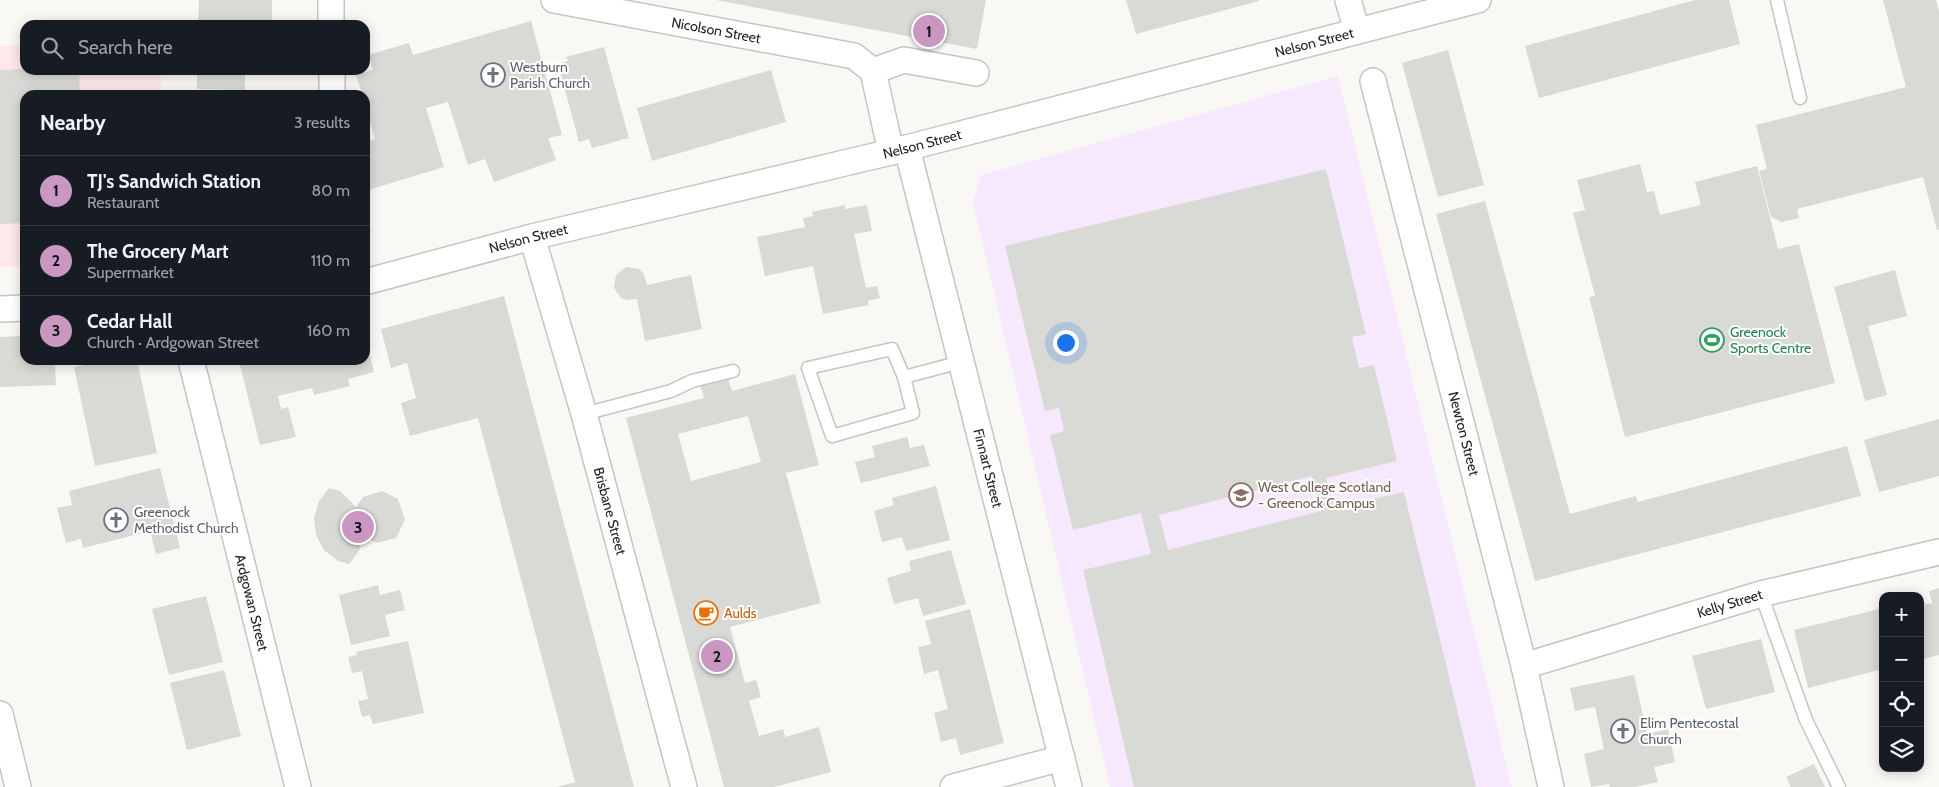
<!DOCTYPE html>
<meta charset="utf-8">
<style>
:root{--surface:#171b24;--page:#242831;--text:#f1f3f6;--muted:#9ea1a6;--line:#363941;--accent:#c997c2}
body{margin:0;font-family:Cabin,sans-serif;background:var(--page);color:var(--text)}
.controls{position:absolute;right:15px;bottom:15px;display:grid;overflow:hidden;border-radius:10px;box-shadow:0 2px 12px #0003}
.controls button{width:45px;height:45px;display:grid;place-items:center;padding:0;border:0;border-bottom:1px solid var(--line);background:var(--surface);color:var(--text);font:25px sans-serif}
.you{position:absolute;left:1065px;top:342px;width:18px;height:18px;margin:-12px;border:4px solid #fff;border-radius:50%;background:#1a73e8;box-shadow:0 0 0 8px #1a73e833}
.badge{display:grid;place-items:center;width:32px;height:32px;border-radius:50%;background:var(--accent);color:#111;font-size:16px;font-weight:700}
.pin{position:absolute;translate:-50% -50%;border:2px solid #fff;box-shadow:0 1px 5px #0006}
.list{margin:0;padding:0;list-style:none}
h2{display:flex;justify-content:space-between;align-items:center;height:65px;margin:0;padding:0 20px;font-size:21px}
h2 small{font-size:16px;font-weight:400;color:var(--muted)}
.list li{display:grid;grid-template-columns:32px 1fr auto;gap:15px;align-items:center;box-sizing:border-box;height:70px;padding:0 20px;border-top:1px solid var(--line)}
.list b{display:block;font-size:19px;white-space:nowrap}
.list p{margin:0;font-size:16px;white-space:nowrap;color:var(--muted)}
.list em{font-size:16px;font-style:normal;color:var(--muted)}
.icon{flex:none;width:28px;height:28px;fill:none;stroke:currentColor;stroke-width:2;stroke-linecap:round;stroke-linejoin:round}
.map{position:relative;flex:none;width:1939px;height:787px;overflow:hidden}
.search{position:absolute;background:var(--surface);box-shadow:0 2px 12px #0003;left:20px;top:20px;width:350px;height:55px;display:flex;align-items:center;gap:12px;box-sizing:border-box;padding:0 18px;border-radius:15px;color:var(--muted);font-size:19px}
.panel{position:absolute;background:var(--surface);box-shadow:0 2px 12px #0003;left:20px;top:90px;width:350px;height:275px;border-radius:15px}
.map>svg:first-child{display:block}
</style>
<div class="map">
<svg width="1939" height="787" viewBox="0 0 1939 787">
<rect width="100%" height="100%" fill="#f9f8f5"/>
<polygon fill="#fee8ec" points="25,44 25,70 160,70 162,95 25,95 25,266 0,267 0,46"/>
<polygon fill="#f6e9fd" points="1338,76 1512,787 1110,787 973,203 981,175"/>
<g fill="#d9d9d6" fill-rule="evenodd">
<polygon points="199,0 272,0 272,25 198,25"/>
<polygon points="716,0 986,0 977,49"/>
<polygon points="1126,0 1259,0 1259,1 1136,34"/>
<polygon points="1695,0 1729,0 1740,44 1539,98 1525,46"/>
<polygon points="1883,0 1936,0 1939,12 1939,230 1937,230 1923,177 1797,209 1799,218 1782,222 1771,217 1759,171 1767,169 1756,125 1906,87"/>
<polygon points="531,21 562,135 548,138 556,160 494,182 485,159 468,165 448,102 426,108 444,167 368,190 365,178 365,142 375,139 365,105 365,95 362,95 356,75 373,70 368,55 409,43 413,55"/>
<polygon points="604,47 629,138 592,148 589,139 579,142 558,64 568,61 566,57"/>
<polygon points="1448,50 1484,185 1438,197 1402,63"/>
<polygon points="25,69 79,70 80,95 25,95 25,223 0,224 0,70"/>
<polygon points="197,70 245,70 245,90 197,89"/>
<polygon points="771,70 786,122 652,161 637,108"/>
<polygon points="1640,164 1647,192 1654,191 1660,215 1701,205 1695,182 1757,166 1778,249 1799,244 1835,383 1625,437 1589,297 1595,296 1573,213 1585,210 1577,180"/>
<path d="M1326 169 1366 334 1352 337 1359 368 1374 365 1397 461 1326 478 1334 508 1404 492 1476 787H1134L1083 570 1151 554 1141 513 1073 530 1050 435 1064 431 1059 408 1045 411 1005 246ZM1312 476 1321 511 1168 550 1159 515Z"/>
<polygon points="1485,201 1570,514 1636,496 1638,502 1847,446 1861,496 1535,581 1436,214"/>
<polygon points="845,205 845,209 867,205 872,231 854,234 866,288 877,286 880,298 868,301 869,305 823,314 813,266 765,276 757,237 805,227 803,218 813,216 812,212"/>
<polygon points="626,267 639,269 644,274 647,285 691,275 702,329 645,341 637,299 627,300 621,298 614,288 616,275"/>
<polygon points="1895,270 1907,316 1868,326 1887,395 1865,401 1834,287"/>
<polygon points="504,296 532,403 634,787 557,787 575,782 478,418 410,436 401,403 416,398 407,363 391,368 381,329"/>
<polygon points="25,336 25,360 55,360 56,385 0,387 0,337"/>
<polygon points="366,340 374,372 348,379 350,386 314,395 312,388 278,396 281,409 288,407 296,437 260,445 240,365 261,360 365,360"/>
<polygon points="84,360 137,360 157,453 95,466 74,367 85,365"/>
<path d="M795 374 819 465 786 473 821 603 730 627 745 683 756 680 761 697 749 701 759 736 783 729 785 737 819 727 831 772 774 787H724L626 418 704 398 700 385 728 378 732 391ZM748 416 761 462 691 481 678 434Z"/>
<polygon points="1939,419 1939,476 1879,492 1864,440"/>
<polygon points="907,437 910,448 924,445 930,466 861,483 855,462 875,457 872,446"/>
<polygon points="160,468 180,548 156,554 150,531 83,548 81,539 66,543 57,508 72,505 69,491"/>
<polygon points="936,486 950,540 906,551 902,537 882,542 874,511 894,505 892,498"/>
<polygon points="329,488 340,491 356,507 363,497 382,491 398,499 405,520 396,538 377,543 363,537 359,551 349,564 338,561 324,550 316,535 314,518 319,501"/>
<polygon points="951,550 966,604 923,616 918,598 894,604 887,578 911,571 909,561"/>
<polygon points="378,585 380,595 400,590 405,610 385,615 390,636 351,645 339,595"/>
<polygon points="1939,588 1939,655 1920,660 1920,602 1922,605 1932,603 1929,591"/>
<polygon points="206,596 223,662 169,675 152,609"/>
<polygon points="1883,608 1883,669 1808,688 1794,630"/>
<polygon points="970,609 1004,743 960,755 956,738 941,742 934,713 948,709 938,670 924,674 918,647 931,644 925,621"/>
<polygon points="1761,639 1775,692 1706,709 1692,656"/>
<polygon points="408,641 424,713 373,724 370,715 362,717 358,701 368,699 362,671 352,673 348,657 357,655 356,652"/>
<polygon points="224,670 241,736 187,750 170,683"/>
<polygon points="1634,675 1647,734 1668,729 1675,762 1654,767 1658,782 1635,787 1610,787 1609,784 1591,787 1584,754 1604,749 1595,707 1575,711 1570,688"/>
<polygon points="1814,764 1825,787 1791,787 1786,777"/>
</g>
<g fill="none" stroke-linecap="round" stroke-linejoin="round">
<g stroke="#c6c5c2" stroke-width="15">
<g id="service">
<polyline points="1777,0 1800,98"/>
<polygon points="892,349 904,377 913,413 832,436 808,368"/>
<polyline points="904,377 961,362"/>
<polyline points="584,414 671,391 692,381 733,371"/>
<polyline points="1761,594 1806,720 1839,787"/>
</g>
</g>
<g stroke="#c6c5c2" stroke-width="28">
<g id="minor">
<polyline points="331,0 331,25"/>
<path id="s1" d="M554 0 854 56 873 71 891 152"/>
<polyline points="1348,0 1357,31"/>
<polyline points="332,70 332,95"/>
<polyline points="873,71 904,60 976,73"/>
<path id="s2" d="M1373 81 1524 666 1551 787"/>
<path id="s3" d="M907 148 1069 787"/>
<path id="s4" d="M532 237 584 414 684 787"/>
<path id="s5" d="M365 282 532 237 891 152 1478 0"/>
<polyline points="0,309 25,308"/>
<path id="s6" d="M191 360 298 787"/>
<path id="s7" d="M1524 666 1761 594 1939 552"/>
<polyline points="0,714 18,787"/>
<polyline points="953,787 1062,758"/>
</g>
</g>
<use href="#service" stroke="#fff" stroke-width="12"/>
<use href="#minor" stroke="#fff" stroke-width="25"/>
</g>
<defs>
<g id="church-ring" transform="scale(1.25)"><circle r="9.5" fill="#fff" stroke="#6b7280" stroke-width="1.5"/><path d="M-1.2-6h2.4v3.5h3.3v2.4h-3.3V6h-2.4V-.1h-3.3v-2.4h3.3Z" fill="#6b7280"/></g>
<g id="stadium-ring" transform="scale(1.25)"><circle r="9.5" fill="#fff" stroke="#2e9e5b" stroke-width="1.5"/><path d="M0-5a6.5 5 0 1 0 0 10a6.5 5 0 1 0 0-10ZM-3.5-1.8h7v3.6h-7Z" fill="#2e9e5b"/></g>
<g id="university-ring" transform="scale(1.25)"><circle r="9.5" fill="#fff" stroke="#8d6e63" stroke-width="1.5"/><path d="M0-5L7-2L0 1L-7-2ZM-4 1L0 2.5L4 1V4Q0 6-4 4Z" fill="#8d6e63"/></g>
<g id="cafe-ring" transform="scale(1.25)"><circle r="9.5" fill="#fff" stroke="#e8710a" stroke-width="1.5"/><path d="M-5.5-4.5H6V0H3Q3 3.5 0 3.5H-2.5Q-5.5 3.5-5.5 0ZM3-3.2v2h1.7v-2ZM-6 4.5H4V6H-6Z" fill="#e8710a"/></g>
</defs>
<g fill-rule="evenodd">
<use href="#church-ring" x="493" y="75"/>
<use href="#stadium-ring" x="1712" y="340"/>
<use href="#university-ring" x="1241" y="495"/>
<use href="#church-ring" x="116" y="520"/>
<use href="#cafe-ring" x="706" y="613"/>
<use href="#church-ring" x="1623" y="731"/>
</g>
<g text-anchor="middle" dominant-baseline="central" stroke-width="4" stroke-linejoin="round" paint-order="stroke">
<g font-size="14" fill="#232321" stroke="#fff">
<text stroke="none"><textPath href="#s1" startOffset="165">Nicolson Street</textPath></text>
<text stroke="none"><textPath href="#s5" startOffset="979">Nelson Street</textPath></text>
<text stroke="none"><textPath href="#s5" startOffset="574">Nelson Street</textPath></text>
<text stroke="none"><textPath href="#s5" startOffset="169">Nelson Street</textPath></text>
<text stroke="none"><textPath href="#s2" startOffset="364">Newton Street</textPath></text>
<text stroke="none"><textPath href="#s3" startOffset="330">Finnart Street</textPath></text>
<text stroke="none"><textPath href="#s4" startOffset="285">Brisbane Street</textPath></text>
<text stroke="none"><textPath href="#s6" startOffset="250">Ardgowan Street</textPath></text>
<text stroke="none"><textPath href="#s7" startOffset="215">Kelly Street</textPath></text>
</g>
<g font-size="14" fill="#5b616d" stroke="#fff" text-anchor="start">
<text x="510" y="67">Westburn<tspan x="510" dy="16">Parish Church</tspan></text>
<text x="134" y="512">Greenock<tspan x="134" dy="16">Methodist Church</tspan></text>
<text x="1640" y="723">Elim Pentecostal<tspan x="1640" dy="16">Church</tspan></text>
</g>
<g font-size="14" fill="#27864d" stroke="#fff" text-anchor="start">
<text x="1730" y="332">Greenock<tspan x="1730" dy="16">Sports Centre</tspan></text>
</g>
<g font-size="14" fill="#785e54" stroke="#fff" text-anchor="start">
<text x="1258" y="487">West College Scotland<tspan x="1258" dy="16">- Greenock Campus</tspan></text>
</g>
<g font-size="14" fill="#c56008" stroke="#fff" text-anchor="start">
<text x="724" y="613">Aulds</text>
</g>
</g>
</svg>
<div class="controls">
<button>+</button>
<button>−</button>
<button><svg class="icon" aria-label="locate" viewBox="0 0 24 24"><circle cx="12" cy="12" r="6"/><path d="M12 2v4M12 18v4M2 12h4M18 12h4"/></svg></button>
<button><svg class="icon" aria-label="layers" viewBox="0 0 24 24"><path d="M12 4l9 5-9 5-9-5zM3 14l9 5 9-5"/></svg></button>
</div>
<div class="you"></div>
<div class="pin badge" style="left:929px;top:31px">1</div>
<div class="pin badge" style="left:717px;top:656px">2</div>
<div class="pin badge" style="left:358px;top:527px">3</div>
<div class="search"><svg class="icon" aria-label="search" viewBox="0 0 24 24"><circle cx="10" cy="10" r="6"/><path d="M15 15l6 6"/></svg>Search here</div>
<section class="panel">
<h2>Nearby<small>3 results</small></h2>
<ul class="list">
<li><span class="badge">1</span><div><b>TJ's Sandwich Station</b><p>Restaurant</p></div><em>80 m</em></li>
<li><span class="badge">2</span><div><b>The Grocery Mart</b><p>Supermarket</p></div><em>110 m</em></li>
<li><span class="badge">3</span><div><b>Cedar Hall</b><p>Church · Ardgowan Street</p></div><em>160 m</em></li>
</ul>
</section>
</div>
